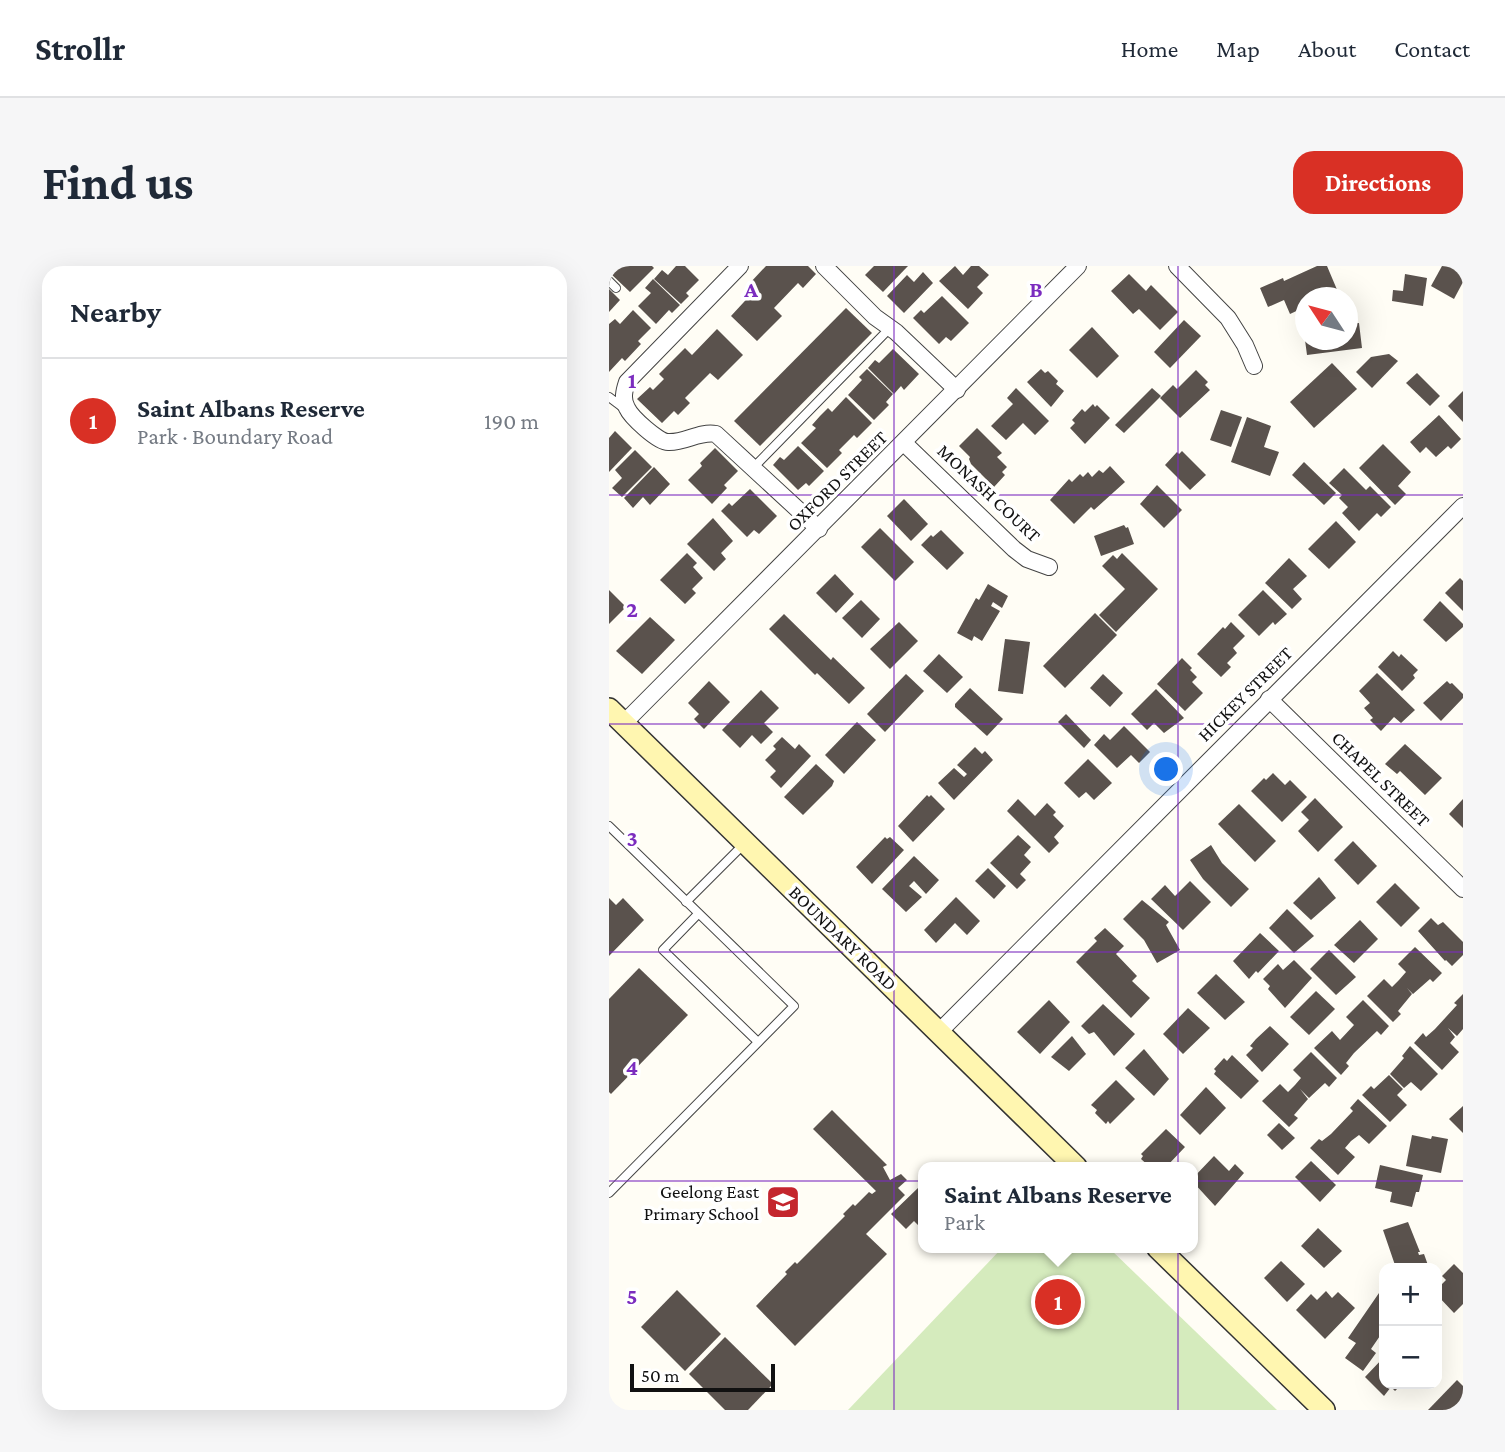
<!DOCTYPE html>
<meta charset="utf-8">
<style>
:root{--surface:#fff;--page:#f6f6f7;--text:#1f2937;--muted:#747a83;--line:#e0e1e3;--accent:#d93025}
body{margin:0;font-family:"Crimson Pro",serif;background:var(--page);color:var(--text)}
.controls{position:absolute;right:21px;bottom:21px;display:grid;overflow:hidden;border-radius:14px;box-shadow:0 7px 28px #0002}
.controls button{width:63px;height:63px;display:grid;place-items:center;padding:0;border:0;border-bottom:2px solid var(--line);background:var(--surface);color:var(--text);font:35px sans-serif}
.compass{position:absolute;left:686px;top:21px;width:63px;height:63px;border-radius:50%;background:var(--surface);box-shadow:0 7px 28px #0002;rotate:306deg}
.scale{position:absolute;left:21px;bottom:18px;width:145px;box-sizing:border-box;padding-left:7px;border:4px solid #111;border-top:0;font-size:19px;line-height:24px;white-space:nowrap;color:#111;-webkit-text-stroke:5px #fff;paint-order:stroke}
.you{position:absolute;left:558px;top:504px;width:24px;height:24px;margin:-18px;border:5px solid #fff;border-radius:50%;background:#1a73e8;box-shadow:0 0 0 10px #1a73e833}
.badge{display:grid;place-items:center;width:46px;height:46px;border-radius:50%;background:var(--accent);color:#fff;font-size:23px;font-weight:700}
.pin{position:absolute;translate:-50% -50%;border:4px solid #fff;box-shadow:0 2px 7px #0006}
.popup{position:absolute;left:309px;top:896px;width:280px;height:91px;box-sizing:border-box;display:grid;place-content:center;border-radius:14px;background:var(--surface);filter:drop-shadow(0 2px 5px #0005);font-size:23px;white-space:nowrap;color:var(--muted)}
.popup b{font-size:26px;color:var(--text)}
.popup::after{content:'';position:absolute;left:50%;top:100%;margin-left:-14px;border:14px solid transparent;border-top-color:var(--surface)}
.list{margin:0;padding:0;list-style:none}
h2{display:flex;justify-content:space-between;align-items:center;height:91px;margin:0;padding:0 28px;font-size:30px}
h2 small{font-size:23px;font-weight:400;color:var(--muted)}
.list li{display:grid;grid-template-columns:46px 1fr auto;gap:21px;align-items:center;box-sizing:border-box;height:126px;padding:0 28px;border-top:2px solid var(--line)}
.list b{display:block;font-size:26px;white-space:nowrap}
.list p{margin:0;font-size:23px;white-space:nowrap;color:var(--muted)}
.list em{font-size:23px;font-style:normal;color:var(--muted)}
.map{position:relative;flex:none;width:854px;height:1144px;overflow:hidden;border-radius:21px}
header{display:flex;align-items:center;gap:42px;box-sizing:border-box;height:98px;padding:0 35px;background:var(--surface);border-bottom:2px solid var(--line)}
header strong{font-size:33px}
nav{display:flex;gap:38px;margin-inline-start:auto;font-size:24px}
.intro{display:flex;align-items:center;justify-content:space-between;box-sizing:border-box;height:168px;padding:0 42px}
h1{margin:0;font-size:49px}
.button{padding:18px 32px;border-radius:21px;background:var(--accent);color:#fff;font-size:24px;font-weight:700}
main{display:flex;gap:42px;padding:0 42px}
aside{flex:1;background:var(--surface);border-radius:21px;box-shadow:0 7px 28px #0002}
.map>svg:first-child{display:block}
</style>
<header>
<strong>Strollr</strong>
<nav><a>Home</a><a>Map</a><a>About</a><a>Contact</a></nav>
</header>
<div class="intro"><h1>Find us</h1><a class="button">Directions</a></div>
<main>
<aside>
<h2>Nearby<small></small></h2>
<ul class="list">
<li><span class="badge">1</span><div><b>Saint Albans Reserve</b><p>Park · Boundary Road</p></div><em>190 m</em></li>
</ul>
</aside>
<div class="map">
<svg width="854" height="1144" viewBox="0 0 854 1144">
<rect width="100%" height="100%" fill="#fffdf5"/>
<polygon fill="#d5ebbd" points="393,982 500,982 668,1144 239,1144"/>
<g fill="#5a524d">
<polygon points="1,0 43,0 45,2 21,26 1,7 5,3"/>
<polygon points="67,0 76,0 90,14 77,27 80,30 72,38 45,13 53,4 59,9"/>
<polygon points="157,0 199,0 207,8 194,22 189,17 165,42 173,50 148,75 122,50 146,24 140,18"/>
<polygon points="265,0 299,0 274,26 256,9"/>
<polygon points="346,0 354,9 362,0 370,0 380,9 368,21 374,27 359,43 330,15"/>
<polygon points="708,0 718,0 729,26 716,32 696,32 696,41 681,48 675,34 659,41 651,22 674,12 675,15"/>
<polygon points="833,0 854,0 854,16 845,33 822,20"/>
<polygon points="314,6 324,17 295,47 278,30 298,9 305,16"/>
<polygon points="520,8 537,25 542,19 569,46 551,64 530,43 524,48 502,25"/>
<polygon points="796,8 818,12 814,40 783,35 784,24 794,25"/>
<polygon points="44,13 71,39 63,47 60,44 47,58 29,40 42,27 36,22"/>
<polygon points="0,23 11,34 0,46"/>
<polygon points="333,30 360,57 342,75 337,71 330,78 304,52 312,44 315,47"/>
<polygon points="237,42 263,67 151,180 125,155"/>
<polygon points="24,44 42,62 29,75 32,78 16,95 13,92 0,106 0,58 6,53 11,58"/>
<polygon points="575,54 592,70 561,102 545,86"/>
<polygon points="750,57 753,82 698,89 696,74 738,74 738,58"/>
<polygon points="483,61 510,90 488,112 460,84"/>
<polygon points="108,63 134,89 109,114 101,107 76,132 81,137 69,149 65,145 53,157 28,133 41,121 44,124 55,113 50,108 76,82 83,89"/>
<polygon points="284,83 310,108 295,124 292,120 285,128 259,102 266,94 270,97"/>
<polygon points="780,88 789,95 763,122 747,106 762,91"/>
<polygon points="723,97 748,123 705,162 681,136"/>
<polygon points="258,103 284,128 277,136 280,139 265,154 239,129 253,114 250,111"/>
<polygon points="432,103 436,107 439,105 449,115 447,118 455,125 442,141 418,116"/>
<polygon points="587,104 599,116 596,119 601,124 571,152 551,132 564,119 568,123"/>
<polygon points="808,107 831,130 821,140 797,117"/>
<polygon points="407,122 440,155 426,169 414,157 397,174 382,160 404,138 398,132"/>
<polygon points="543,122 552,130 515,167 506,159"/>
<polygon points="854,125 854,156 839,140"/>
<polygon points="237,131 263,157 248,172 245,169 230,184 233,187 218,202 192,177 207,162 203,159 211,150 219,142 223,146"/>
<polygon points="484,138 486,141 488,139 501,152 476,178 461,162 466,157 463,154 473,143 476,146"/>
<polygon points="612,144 633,151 622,181 601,174"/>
<polygon points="830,149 852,173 842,183 839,180 827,191 817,181 811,187 801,176"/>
<polygon points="638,151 662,160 655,181 670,186 661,210 622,196"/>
<polygon points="368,162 393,187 388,191 398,201 393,206 396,209 385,221 362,198 360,193 361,191 350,180"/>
<polygon points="6,165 23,182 0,206 0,172"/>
<polygon points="774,178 802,206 789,220 797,228 786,239 750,202"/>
<polygon points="189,180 215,205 200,220 197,217 189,224 164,199 171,191 175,194"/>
<polygon points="106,182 129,205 115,219 118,222 103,238 79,214 93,200 91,197"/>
<polygon points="26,184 43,201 13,231 3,222 13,212 6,204"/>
<polygon points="573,185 597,209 581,224 556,199 568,186 570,188"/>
<polygon points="695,196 727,227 715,239 683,209"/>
<polygon points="501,200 516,216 485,244 482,241 465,258 441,234 460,213 463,216 471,208 474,211 479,206 483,211 490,204 494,207"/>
<polygon points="45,201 61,218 41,239 34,231 24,242 15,232"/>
<polygon points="735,202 757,224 761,220 782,241 772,251 768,247 750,265 733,247 739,241 730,232 733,229 720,217"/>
<polygon points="548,219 573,244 555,262 531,238"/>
<polygon points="141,223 168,250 150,268 145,264 138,271 112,245 120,237 123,240"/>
<polygon points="295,233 319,258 302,275 278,250"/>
<polygon points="104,252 124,275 112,287 117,293 105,305 78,278"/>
<polygon points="727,255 747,276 720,303 699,283"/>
<polygon points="515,259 517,262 519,261 525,278 492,290 485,270"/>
<polygon points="271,262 305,296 286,315 252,281"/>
<polygon points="332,264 355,287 338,304 312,279 322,269 324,271"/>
<polygon points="78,287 88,297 84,301 94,312 83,323 87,327 76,338 51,314"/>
<polygon points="513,287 549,323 507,366 490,349 516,323 493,300 504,289 508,293"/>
<polygon points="680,292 698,310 684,323 693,333 683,343 656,317"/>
<polygon points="226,308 245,328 227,347 207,327"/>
<polygon points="851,312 854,315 854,345 836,327"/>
<polygon points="379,318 399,330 393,342 384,336 382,340 391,345 373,375 365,370 363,375 348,367 367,332 370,334"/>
<polygon points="0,324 17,341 0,358"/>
<polygon points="654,324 678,348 666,359 664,356 650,370 629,349"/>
<polygon points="252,334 271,353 253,372 233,352"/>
<polygon points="831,335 854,358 854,361 837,376 814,354"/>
<polygon points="486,347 508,369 456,422 434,400"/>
<polygon points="175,348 222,394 224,391 256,422 240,438 208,407 206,409 160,363"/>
<polygon points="41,351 66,374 33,408 7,385"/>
<polygon points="290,356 309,375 281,403 261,383"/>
<polygon points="622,356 636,370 624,382 628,387 618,397 622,401 612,411 588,388 614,361 616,363"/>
<polygon points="396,373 421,376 414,428 389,425"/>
<polygon points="784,385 790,391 792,388 809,404 804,409 806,412 793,425 769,401"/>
<polygon points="330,388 354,411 338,427 314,405"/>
<polygon points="573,392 583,402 581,404 588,411 583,416 594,427 576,445 548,418"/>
<polygon points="768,407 806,444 792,457 785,451 772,465 761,454 764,452 755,442 761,437 750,425"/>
<polygon points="297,408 315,425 276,466 258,448"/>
<polygon points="494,408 514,427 501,441 481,422"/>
<polygon points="100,415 121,436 95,463 85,453 90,448 79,437"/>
<polygon points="838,415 841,418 843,417 854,428 854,432 832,455 814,437"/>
<polygon points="361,422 394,453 378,470 346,441 346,438"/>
<polygon points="547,423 575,452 555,467 545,457 538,464 522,448"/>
<polygon points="152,424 170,442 155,457 164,466 152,478 143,469 131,482 113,464"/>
<polygon points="457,448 482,474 475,482 449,456"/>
<polygon points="248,456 267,474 235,508 216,489"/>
<polygon points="515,460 541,486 530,497 522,489 508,502 485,479 495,468 501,474"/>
<polygon points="173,471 186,483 190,478 202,490 172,522 161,511 167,505 156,494 167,483 164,480"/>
<polygon points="796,478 833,512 816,529 791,505 788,508 776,498"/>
<polygon points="366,481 373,488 376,485 384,494 345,534 329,517 345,502 355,511 358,508 348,499"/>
<polygon points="479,493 503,517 485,534 477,526 470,532 455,517"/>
<polygon points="207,498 225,515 223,520 194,549 175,531"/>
<polygon points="664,507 676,519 681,514 698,531 673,556 642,525 655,512 657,514"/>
<polygon points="318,529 320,531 322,529 336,543 304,576 289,560"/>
<polygon points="706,532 734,561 709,586 689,565 700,554 692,546"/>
<polygon points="409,533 426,550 438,537 447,546 444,549 455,560 445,571 450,577 440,587 398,545"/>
<polygon points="854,533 854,562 840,548"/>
<polygon points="630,538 667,575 646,596 609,558"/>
<polygon points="409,569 422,581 415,589 422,596 411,608 417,614 408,623 381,597"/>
<polygon points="276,571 278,573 281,571 295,584 263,618 247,601"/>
<polygon points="744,575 768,600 749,619 725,594"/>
<polygon points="602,579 613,597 640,623 622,641 594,613 581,594"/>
<polygon points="305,590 330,614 317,628 305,615 300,620 313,631 297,646 273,623"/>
<polygon points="379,602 397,620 385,633 366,615"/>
<polygon points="710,611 727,632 702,654 684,637"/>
<polygon points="581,615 602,636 574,664 542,633 556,619 566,630"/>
<polygon points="786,617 811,642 792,661 767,636"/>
<polygon points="347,631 371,655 358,669 346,657 327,677 315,664"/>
<polygon points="0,632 7,639 14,632 35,654 0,690"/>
<polygon points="533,634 560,656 557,659 571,684 548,697 535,674 514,653"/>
<polygon points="678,643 705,670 685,687 660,662"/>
<polygon points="822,652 829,659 834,656 854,676 854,689 843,700 837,694 836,695 809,665"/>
<polygon points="751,654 769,673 745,697 725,679"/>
<polygon points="496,662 515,680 507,688 528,710 523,715 541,732 522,752 467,696 488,675 485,672"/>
<polygon points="651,667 670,685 649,707 647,705 640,713 624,695"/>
<polygon points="806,681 833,707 824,716 821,713 804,728 798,722 803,728 789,745 792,748 784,756 758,730 775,713 783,721 790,714 797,706 789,698"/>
<polygon points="720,684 747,711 727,729 701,703"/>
<polygon points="685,694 703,712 676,742 659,723 661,720 654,713 669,698 674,704"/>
<polygon points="30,702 79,749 2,828 0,826 0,733"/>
<polygon points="607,708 636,736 616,754 588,727"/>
<polygon points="707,725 726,743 700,769 681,751"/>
<polygon points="854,728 854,763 848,770 839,762 846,771 841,777 850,786 833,804 805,777 814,767 817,771 826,763 848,739 845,737"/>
<polygon points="440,734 461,756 431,788 408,766"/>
<polygon points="754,734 780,760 772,769 768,765 745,787 737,797 740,800 732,809 705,782 723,765 731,774 745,759 737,751"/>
<polygon points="494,738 526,768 505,790 485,766 480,768 472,760"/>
<polygon points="579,742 601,762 574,788 554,768"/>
<polygon points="661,760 680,778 653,806 637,789 644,782 641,780 647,773"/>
<polygon points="463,770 477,788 460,805 442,791"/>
<polygon points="801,780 829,808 812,825 802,816 795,822 781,808 795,792 793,790"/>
<polygon points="535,783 560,813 545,830 516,802"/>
<polygon points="702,786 728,812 720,821 716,817 700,832 691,823 699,833 685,849 689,852 680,861 653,835 671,818 679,826 686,819 692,812 684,804"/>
<polygon points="623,789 650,815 632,833 605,808 607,805 605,803 615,792 618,795"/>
<polygon points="780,809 794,823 788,829 798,839 781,856 753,829 762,820 765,823"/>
<polygon points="507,814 526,833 501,858 499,855 497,858 486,847 488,844 482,839"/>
<polygon points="597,821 617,842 591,869 571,849"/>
<polygon points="749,833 778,860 760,878 750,869 742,875 736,882 746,891 729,909 701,882 710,873 713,875 722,868 744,845 741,842"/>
<polygon points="854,840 854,867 840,853"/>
<polygon points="223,844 278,899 274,901 281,914 292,908 298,914 289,922 296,929 257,968 278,988 186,1080 147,1040 178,1008 176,1006 186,996 188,998 236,950 234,948 244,938 246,940 260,926 263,928 267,925 204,863"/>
<polygon points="670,857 686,872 673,884 658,869"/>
<polygon points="557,863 576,881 557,901 541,901 532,893 534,890 532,888"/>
<polygon points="803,869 822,873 823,870 839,873 832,907 797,900"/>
<polygon points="605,890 620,905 626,898 635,907 606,940 584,916 584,912"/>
<polygon points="702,895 727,919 711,936 686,911"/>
<polygon points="771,899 814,909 810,926 807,926 803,941 781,936 783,926 766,922"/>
<polygon points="309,922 314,927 314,964 305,955 297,963 282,948"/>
<polygon points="799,956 811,986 809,986 810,989 815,988 820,1002 787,1002 774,964"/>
<polygon points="709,962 733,985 715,1002 692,980"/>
<polygon points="672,995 696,1018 678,1036 655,1012"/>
<polygon points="845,998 854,1007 854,1038 845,1047 828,1029 828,1023 837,1014 833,1010"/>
<polygon points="68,1024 112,1068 76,1105 32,1061"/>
<polygon points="717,1025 723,1032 729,1026 746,1042 716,1073 687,1044 702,1028 708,1034"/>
<polygon points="770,1027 775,1030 775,1064 762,1083 767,1087 754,1105 736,1092 747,1077 739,1072"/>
<polygon points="116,1071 164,1118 139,1144 116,1144 80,1108"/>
<polygon points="775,1091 775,1118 793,1118 786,1125 782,1121 775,1130 756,1111"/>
<polygon points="848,1114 854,1120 854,1144 819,1144"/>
</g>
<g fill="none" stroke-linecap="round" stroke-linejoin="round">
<g stroke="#444" stroke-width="10">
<g id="lane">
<polyline points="0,15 7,22"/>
<polyline points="0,131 16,143"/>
<polyline points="145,201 280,63"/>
<polyline points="0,560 185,740 0,927"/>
<polyline points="77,636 136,577"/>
<polyline points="89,648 54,684 149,776"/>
</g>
</g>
<g stroke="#444" stroke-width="18">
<g id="street">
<path d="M131 0 18 116C15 125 13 133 18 142 22 151 49 176 59 176 76 177 90 165 107 168L210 263"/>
<polyline points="215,0 266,51 287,66 348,124"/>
<polyline points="568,0 619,52 636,79 645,100"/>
<polyline points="295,177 405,283 418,293 440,301"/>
<polyline points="660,433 854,623"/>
<polyline points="14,458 469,0"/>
<polyline points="330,766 854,240"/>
</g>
</g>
<g stroke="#333" stroke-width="24">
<g id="secondary">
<polyline points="0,443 467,901"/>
<polyline points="549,982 715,1144"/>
</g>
</g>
<use href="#lane" stroke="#fff" stroke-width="8"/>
<use href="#street" stroke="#fff" stroke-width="16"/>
<use href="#secondary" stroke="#fff6b0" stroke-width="21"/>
</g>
<path fill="none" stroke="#7b2cbf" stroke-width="2" stroke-opacity="0.55" d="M285 0V1144M569 0V1144M0 229H854M0 458H854M0 686H854M0 915H854"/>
<defs>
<g id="school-square" transform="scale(1.75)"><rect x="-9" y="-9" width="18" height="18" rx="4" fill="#c4262e" stroke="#fff"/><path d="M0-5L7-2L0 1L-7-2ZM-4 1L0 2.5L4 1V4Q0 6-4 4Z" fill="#fff"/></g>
</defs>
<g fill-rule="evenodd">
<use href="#school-square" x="174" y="936"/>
</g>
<g text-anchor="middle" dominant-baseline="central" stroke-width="7" stroke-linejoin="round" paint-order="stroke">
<g font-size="19" fill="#111" stroke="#fff">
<text transform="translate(228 215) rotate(-45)">OXFORD STREET</text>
<text transform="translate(380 227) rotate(43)">MONASH COURT</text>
<text transform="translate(636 428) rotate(-45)">HICKEY STREET</text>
<text transform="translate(772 513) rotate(44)">CHAPEL STREET</text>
<text transform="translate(234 672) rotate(44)">BOUNDARY ROAD</text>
</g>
<g font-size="19" fill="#111" stroke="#fff" text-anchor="end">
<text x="150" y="925">Geelong East<tspan x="150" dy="22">Primary School</tspan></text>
</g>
</g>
<g font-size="23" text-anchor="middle" font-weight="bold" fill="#7b2cbf" stroke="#fff" stroke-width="7" stroke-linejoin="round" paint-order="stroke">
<text x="142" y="31">A</text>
<text x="427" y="31">B</text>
<text x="23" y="122">1</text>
<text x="23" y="351">2</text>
<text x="23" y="580">3</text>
<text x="23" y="809">4</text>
<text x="23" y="1038">5</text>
</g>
</svg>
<div class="controls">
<button>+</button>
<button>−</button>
</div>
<svg class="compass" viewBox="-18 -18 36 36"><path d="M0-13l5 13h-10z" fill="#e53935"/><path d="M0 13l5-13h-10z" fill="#747a83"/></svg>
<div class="scale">50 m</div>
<div class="you"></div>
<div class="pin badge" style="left:449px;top:1036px">1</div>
<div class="popup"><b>Saint Albans Reserve</b>Park</div>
</div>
</main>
